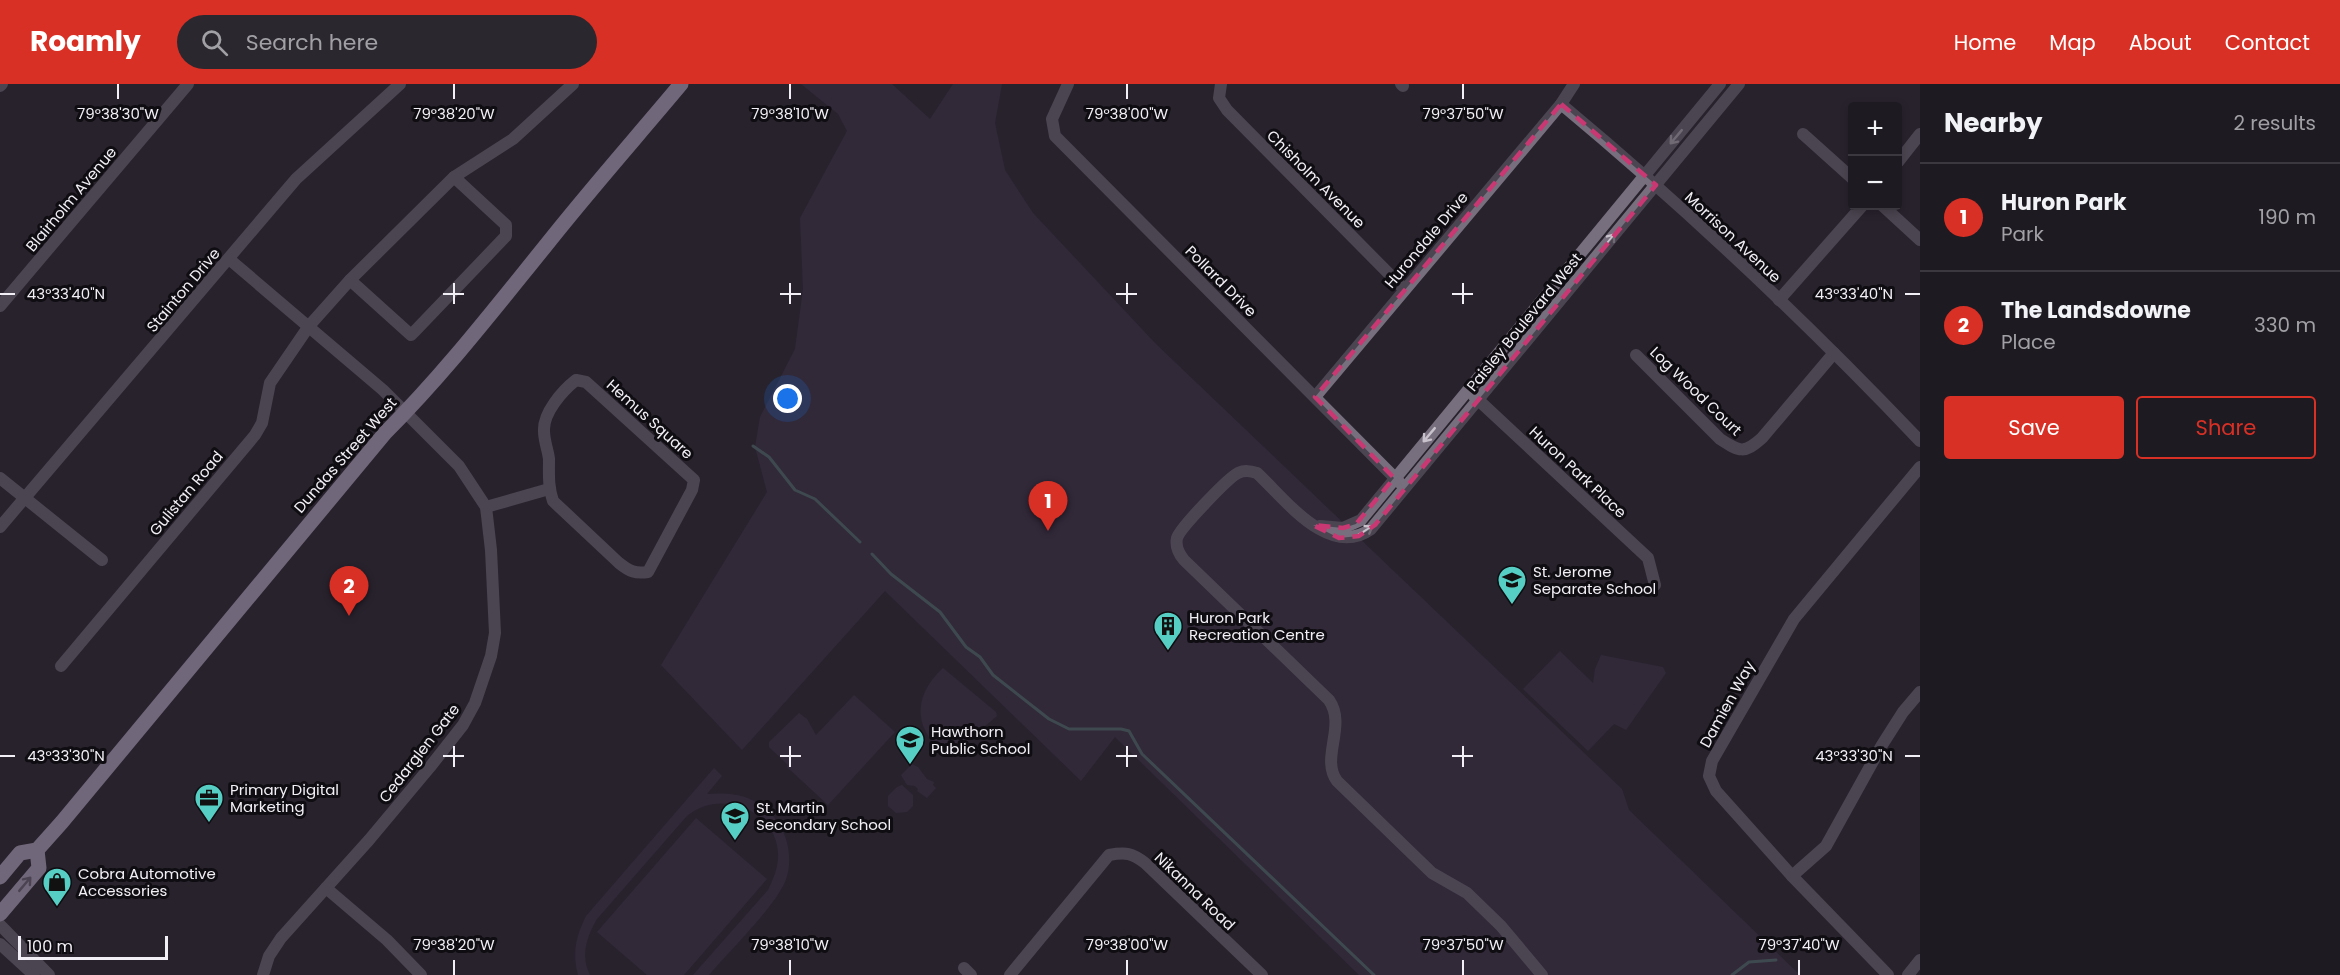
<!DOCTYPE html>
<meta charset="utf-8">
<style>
:root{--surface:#1e1a22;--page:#2b272f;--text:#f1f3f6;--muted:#a1a1a5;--line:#3c3840;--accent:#d93025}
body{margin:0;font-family:Poppins,sans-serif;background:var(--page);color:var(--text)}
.controls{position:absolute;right:18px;top:18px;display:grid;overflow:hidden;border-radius:6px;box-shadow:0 3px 9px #0003}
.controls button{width:54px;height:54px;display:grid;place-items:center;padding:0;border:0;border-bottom:2px solid var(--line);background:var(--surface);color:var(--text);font:30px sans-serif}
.scale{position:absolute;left:18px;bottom:15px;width:150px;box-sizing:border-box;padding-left:6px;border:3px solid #f3eff6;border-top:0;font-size:16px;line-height:21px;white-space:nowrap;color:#f3eff6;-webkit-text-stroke:4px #0f0d11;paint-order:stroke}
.you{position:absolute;left:788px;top:315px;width:21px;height:21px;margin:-15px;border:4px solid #fff;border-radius:50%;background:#1a73e8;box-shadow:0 0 0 9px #1a73e833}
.badge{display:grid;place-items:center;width:39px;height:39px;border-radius:50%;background:var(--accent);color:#fff;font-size:20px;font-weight:700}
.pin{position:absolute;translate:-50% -50px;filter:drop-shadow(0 2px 3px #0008)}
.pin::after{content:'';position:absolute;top:32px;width:21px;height:18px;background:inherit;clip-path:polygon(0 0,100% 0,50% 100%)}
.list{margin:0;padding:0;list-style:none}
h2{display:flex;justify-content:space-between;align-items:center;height:78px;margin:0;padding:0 24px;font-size:26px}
h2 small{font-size:20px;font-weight:400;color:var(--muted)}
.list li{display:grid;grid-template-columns:39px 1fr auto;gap:18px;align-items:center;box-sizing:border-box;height:108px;padding:0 24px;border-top:2px solid var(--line)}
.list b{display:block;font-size:22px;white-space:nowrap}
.list p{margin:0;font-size:20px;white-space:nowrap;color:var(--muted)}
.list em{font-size:20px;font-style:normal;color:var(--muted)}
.actions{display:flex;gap:12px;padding:18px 24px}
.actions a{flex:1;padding:14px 0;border:2px solid var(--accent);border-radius:6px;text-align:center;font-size:21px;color:var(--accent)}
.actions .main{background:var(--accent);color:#fff}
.icon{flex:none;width:33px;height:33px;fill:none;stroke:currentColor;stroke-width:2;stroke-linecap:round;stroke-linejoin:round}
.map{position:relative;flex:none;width:1920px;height:891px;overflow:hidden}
header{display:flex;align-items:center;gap:36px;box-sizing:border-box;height:84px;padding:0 30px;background:var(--accent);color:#fff}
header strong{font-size:28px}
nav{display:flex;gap:33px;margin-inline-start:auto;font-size:21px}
.search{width:420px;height:54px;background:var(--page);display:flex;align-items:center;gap:15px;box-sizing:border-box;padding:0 21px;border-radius:33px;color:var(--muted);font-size:22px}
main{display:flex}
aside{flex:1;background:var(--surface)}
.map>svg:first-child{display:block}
</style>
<header>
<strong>Roamly</strong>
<div class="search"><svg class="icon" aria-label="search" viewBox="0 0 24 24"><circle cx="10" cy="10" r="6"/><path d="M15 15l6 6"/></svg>Search here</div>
<nav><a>Home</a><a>Map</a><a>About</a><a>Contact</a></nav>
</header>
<main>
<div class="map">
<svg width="1920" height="891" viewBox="0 0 1920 891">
<rect width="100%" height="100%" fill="#28222d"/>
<g fill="#3c2f46">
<polygon points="801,0 892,0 930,35 953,0 1002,0 995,39 1005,86 1033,129 1156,260 1622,705 1629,726 1800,891 1359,891 1115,653 1081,697 885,507 742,666 661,581 767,408 755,363 760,333 795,265 803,205 800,134 847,47 838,30"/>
<polygon points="1560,567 1593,599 1595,585 1601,571 1663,583 1666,589 1626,646 1614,640 1588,667 1523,605"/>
<path d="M943 584 996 628 997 632 950 672C913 649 911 613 943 584Z"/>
<polygon points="854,611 895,648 828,721 787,683 788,681 769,663 769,658 799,629 807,635 816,651"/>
<polygon points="912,680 918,683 927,695 934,698 933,701 936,704 927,714 917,707 918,705 915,702 907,701 901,691"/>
<path d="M714 684 722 692 707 710C735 708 753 711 773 732 788 748 794 777 785 798 772 826 730 866 709 891H693L768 806C773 795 777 787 778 775 781 726 719 703 686 733L597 835C587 852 580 872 590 891H578C572 869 576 852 586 832Z"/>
<polygon points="902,701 913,711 913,722 907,728 896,729 888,722 888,712 897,703"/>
<polygon points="696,734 767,795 684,891 647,891 597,848"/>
</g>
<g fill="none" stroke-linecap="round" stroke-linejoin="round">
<g stroke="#587978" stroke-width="3">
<polyline points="753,362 769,373 795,406 815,415 860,458"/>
<polyline points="872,470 891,490 940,528 966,563 980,573 993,591 1049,635 1069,645 1121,645 1129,647 1142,670 1374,891"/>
<polyline points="1732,891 1749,878 1776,876"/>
</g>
<g stroke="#776f7d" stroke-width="12">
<polyline points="1068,0 1052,35 1055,52 1400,399"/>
<polyline points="1221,0 1219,14 1227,26 1404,205"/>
<polyline points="1401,0 1403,2"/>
<polyline points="0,2 2,0"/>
<path d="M1561 20C1687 125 1807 238 1920 357"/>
<polyline points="1803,50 1852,94"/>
<polyline points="1898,78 1920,50"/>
<polyline points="1883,122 1920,156"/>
<polyline points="229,175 383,306 459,382 486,423 491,466 495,549 491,572 475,619 463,641 430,683 369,756 281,854 269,872 263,891"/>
<polyline points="350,196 411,251 415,247 506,152 506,141 454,93"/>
<polyline points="1779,216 1862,122"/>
<polyline points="0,222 188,0"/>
<path d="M1636 271 1720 355C1740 368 1744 370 1762 354L1834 269"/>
<path d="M576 296 586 298 694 396 692 406 648 488C635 490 629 487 619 479L553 417C548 403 549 390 549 375 548 366 544 357 544 347 543 329 562 307 576 296Z"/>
<polyline points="1474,312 1648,474 1655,501"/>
<polyline points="1315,313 1561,20 1574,0"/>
<polyline points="0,394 102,476"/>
<polyline points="486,423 549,405"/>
<polyline points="1320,442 1343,444 1361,436 1720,0"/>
<polyline points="0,443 296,95 400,0"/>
<polyline points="61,582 255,351 262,339 270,299 309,242 350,196 454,93 513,55 573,0"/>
<polyline points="1792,792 1826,762 1882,661 1903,628 1920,608"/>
<polyline points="326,804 387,856 421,891"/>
<polyline points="0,841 49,891"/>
<polyline points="0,860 34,891"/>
<polyline points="964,884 971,891"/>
<path d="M1010 891 1109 771C1126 768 1132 769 1145 779L1262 891"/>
<path d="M1542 891 1501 842 1467 809 1432 789 1337 697C1320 674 1347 642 1329 616L1184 476C1179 470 1175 463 1177 454 1180 444 1228 394 1238 389 1245 386 1250 387 1257 389 1286 416 1329 475 1371 445L1739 0"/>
<polyline points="1888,891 1792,792 1716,707 1709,692 1712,677 1794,535 1920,383"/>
<polyline points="1908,891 1920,876"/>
</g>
<g stroke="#cabad7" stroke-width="15">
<path d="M0 793 20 769 37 766 62 738 385 349C443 291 492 228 543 165 587 109 635 55 681 0"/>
<polyline points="0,830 39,784 37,766"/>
</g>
</g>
<defs><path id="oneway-shaft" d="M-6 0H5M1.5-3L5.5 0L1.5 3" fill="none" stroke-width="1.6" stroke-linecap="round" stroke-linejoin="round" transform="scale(1.5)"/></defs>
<g stroke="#c8c2cc">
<use href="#oneway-shaft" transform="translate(1676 53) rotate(130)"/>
<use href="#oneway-shaft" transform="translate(1609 157) rotate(-51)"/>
<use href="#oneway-shaft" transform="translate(1429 351) rotate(130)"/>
<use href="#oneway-shaft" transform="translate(1365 447) rotate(-31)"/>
</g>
<use stroke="#766c7e" href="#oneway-shaft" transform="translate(25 800) rotate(-50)"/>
<path d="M0 0H1920V891H0ZM1561 20 1656 101 1375 441 1359 452 1339 454 1313 441 1343 444 1356 440 1394 394 1315 313Z" fill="#28222d" fill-opacity=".55" fill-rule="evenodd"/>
<path fill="none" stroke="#c93872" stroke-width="4.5" stroke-dasharray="12 8" stroke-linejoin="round" d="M1561 20 1656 101 1375 441 1359 452 1339 454 1313 441 1343 444 1356 440 1394 394 1315 313Z"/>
<path fill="none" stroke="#f3eff6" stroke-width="2" d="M118 0V15M454 0V15M790 0V15M1127 0V15M1463 0V15M454 199V220M790 199V220M1127 199V220M1463 199V220M0 210H15M443 210H464M780 210H801M1116 210H1137M1452 210H1473M1905 210H1920M454 662V683M790 662V683M1127 662V683M1463 662V683M0 672H15M443 672H464M780 672H801M1116 672H1137M1452 672H1473M1905 672H1920M454 876V891M790 876V891M1127 876V891M1463 876V891M1799 876V891"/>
<defs>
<g id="school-pin" transform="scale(1.5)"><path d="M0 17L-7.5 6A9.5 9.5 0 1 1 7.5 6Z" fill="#56cec3" stroke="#0f0d11"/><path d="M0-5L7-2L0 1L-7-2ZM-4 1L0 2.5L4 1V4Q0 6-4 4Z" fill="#111"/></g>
<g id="building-pin" transform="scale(1.5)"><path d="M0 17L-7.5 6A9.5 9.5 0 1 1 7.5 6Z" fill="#56cec3" stroke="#0f0d11"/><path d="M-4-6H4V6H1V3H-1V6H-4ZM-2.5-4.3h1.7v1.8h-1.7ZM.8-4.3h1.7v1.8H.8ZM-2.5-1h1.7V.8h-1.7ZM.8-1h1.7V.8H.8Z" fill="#111"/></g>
<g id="office-pin" transform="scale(1.5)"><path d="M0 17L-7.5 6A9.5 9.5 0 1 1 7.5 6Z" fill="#56cec3" stroke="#0f0d11"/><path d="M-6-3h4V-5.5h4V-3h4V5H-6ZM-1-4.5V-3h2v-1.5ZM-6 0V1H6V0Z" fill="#111"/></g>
<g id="shop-pin" transform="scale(1.5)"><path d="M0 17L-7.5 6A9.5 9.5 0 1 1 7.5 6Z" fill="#56cec3" stroke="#0f0d11"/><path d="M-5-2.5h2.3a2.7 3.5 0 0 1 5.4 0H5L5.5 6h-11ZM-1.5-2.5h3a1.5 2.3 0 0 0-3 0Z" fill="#111"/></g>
</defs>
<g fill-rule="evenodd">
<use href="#school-pin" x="1512" y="496"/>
<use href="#building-pin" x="1168" y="542"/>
<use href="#school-pin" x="910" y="656"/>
<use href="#office-pin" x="209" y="714"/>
<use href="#school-pin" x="735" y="732"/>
<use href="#shop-pin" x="57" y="798"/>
</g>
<g text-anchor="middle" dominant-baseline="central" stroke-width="6" stroke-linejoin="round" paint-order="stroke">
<g font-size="15" fill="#f3eff6" stroke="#0f0d11">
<text transform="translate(1316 95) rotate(45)">Chisholm Avenue</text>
<text transform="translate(71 115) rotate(-50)">Blairholm Avenue</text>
<text transform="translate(1733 153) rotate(43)">Morrison Avenue</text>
<text transform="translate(1426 156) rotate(-50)">Hurondale Drive</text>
<text transform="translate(1221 197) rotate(45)">Pollard Drive</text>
<text transform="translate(183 206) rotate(-50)">Stainton Drive</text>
<text transform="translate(1524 238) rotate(-51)">Paisley Boulevard West</text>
<text transform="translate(1696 307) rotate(44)">Log Wood Court</text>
<text transform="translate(650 335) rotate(42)">Hemus Square</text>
<text transform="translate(345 371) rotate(-49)">Dundas Street West</text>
<text transform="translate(1578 388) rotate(43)">Huron Park Place</text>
<text transform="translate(186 409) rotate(-50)">Gulistan Road</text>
<text transform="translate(1727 620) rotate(-61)">Damien Way</text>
<text transform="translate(419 669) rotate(-52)">Cedarglen Gate</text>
<text transform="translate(1195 807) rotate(44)">Nikanna Road</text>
</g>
<g font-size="15" fill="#f3eff6" stroke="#0f0d11" text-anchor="start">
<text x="1533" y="487">St. Jerome<tspan x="1533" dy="17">Separate School</tspan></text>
<text x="1189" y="533">Huron Park<tspan x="1189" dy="17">Recreation Centre</tspan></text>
<text x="931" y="647">Hawthorn<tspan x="931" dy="17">Public School</tspan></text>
<text x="230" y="705">Primary Digital<tspan x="230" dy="17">Marketing</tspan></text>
<text x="756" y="723">St. Martin<tspan x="756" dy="17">Secondary School</tspan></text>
<text x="78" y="789">Cobra Automotive<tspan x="78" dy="17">Accessories</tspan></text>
</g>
</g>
<g font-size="15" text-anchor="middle" fill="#f3eff6" stroke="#0f0d11" stroke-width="6" stroke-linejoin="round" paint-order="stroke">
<text x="118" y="35">79°38'30"W</text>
<text x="454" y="35">79°38'20"W</text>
<text x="790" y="35">79°38'10"W</text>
<text x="1127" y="35">79°38'00"W</text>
<text x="1463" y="35">79°37'50"W</text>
<text x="66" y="215">43°33'40"N</text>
<text x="1854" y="215">43°33'40"N</text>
<text x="66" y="677">43°33'30"N</text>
<text x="1854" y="677">43°33'30"N</text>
<text x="454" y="866">79°38'20"W</text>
<text x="790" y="866">79°38'10"W</text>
<text x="1127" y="866">79°38'00"W</text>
<text x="1463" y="866">79°37'50"W</text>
<text x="1799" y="866">79°37'40"W</text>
</g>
</svg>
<div class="controls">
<button>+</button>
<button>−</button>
</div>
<div class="scale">100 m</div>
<div class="you"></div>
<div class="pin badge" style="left:1048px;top:447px">1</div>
<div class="pin badge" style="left:349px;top:532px">2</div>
</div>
<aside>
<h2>Nearby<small>2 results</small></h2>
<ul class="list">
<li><span class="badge">1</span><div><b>Huron Park</b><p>Park</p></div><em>190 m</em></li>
<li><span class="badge">2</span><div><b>The Landsdowne</b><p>Place</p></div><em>330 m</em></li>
</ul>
<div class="actions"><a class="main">Save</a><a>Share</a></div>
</aside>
</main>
